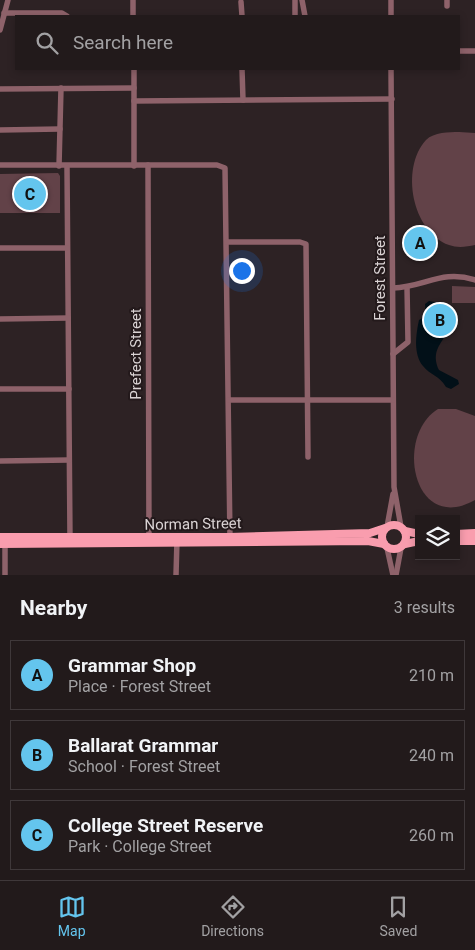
<!DOCTYPE html>
<meta charset="utf-8">
<style>
:root{--surface:#221a1b;--page:#2e2728;--text:#f1f3f6;--muted:#a2a1a3;--line:#3f383a;--accent:#64c5ee}
body{margin:0;font-family:Roboto,sans-serif;background:var(--page);color:var(--text)}
.controls{position:absolute;right:15px;bottom:15px;display:grid;overflow:hidden;border-radius:0px;box-shadow:0 2px 8px #0003}
.controls button{width:45px;height:45px;display:grid;place-items:center;padding:0;border:0;border-bottom:1px solid var(--line);background:var(--surface);color:var(--text);font:25px sans-serif}
.you{position:absolute;left:241px;top:270px;width:18px;height:18px;margin:-12px;border:4px solid #fff;border-radius:50%;background:#1a73e8;box-shadow:0 0 0 8px #1a73e833}
.badge{display:grid;place-items:center;width:32px;height:32px;border-radius:50%;background:var(--accent);color:#111;font-size:16px;font-weight:700}
.pin{position:absolute;translate:-50% -50%;border:2px solid #fff;box-shadow:0 1px 5px #0006}
.list{margin:0;padding:0;list-style:none}
h2{display:flex;justify-content:space-between;align-items:center;height:65px;margin:0;padding:0 20px;font-size:21px}
h2 small{font-size:16px;font-weight:400;color:var(--muted)}
.list li{display:grid;grid-template-columns:32px 1fr auto;gap:15px;align-items:center;box-sizing:border-box;height:70px;margin:0 10px 10px;padding:0 10px;border:1px solid var(--line);border-radius:0px}
.list b{display:block;font-size:19px;white-space:nowrap}
.list p{margin:0;font-size:16px;white-space:nowrap;color:var(--muted)}
.list em{font-size:16px;font-style:normal;color:var(--muted)}
.icon{flex:none;width:28px;height:28px;fill:none;stroke:currentColor;stroke-width:2;stroke-linecap:round;stroke-linejoin:round}
.map{position:relative;flex:none;width:475px;height:575px;overflow:hidden}
.search{position:absolute;background:var(--surface);box-shadow:0 2px 8px #0003;left:15px;right:15px;top:15px;height:55px;display:flex;align-items:center;gap:12px;box-sizing:border-box;padding:0 18px;border-radius:0px;color:var(--muted);font-size:19px}
.sheet{height:305px;background:var(--surface)}
nav{display:flex;justify-content:space-around;align-items:center;box-sizing:border-box;height:70px;border-top:1px solid var(--line);background:var(--surface);font-size:14px;color:var(--muted)}
nav a{display:grid;justify-items:center;gap:2px}
nav .on{color:var(--accent)}
.map>svg:first-child{display:block}
</style>
<div class="map">
<svg width="475" height="575" viewBox="0 0 475 575">
<rect width="100%" height="100%" fill="#2d2224"/>
<g fill="#624248">
<path d="M459 132 475 133V245C466 247 457 248 449 245 412 232 400 168 426 140 434 132 449 132 459 132Z"/>
<polygon points="58,173 60,176 60,213 0,213 0,174"/>
<polygon points="452,286 475,287 475,303 452,303"/>
<path d="M438 409H456L475 416V500C413 535 394 436 438 409Z"/>
</g>
<path fill="#021018" d="M429 301 440 303C465 339 425 339 439 370L458 380 459 384 451 389 446 387C439 375 430 375 423 366 413 354 416 334 419 320L426 316 425 304Z"/>
<g fill="none" stroke-linecap="round" stroke-linejoin="round">
<g stroke="#8e626a" stroke-width="5.5">
<polyline points="133,0 133,16"/>
<polyline points="302,0 305,16"/>
<polyline points="391,0 391,16"/>
<polyline points="447,0 447,6"/>
<polyline points="241,2 242,16"/>
<polyline points="4,13 62,13 67,16"/>
<polyline points="295,16 295,0"/>
<polyline points="0,30 8,0"/>
<polyline points="459,51 475,51"/>
<polyline points="134,69 134,166"/>
<polyline points="242,69 243,100"/>
<polyline points="391,69 394,487 401,527"/>
<polyline points="0,89 134,88"/>
<polyline points="134,101 392,99"/>
<polyline points="0,130 60,129"/>
<polyline points="0,165 217,165 225,168 230,540"/>
<polyline points="148,165 149,541"/>
<polyline points="59,166 61,88"/>
<polyline points="67,167 70,539"/>
<polyline points="227,242 300,242 306,244 308,457"/>
<polyline points="0,248 67,248"/>
<path d="M393 288C425 287 442 269 475 280"/>
<polyline points="0,319 68,318"/>
<polyline points="393,354 408,342 407,287"/>
<polyline points="0,389 69,389"/>
<polyline points="229,400 393,400"/>
<polyline points="0,461 69,460"/>
<polyline points="387,527 393,494"/>
<polyline points="5,541 5,575"/>
<polyline points="387,548 393,575"/>
<polyline points="176,575 177,540"/>
<polyline points="396,575 401,548"/>
</g>
<g stroke="#f99dae" stroke-width="8">
<circle cx="394" cy="537" r="12"/>
<polyline points="405,531 419,534"/>
<polyline points="456,534 475,533"/>
<polyline points="0,537 230,537 370,533 385,528"/>
<polyline points="456,541 475,541"/>
<polyline points="0,544 368,541 384,544"/>
<polyline points="405,544 419,541"/>
</g>
</g>
<g text-anchor="middle" dominant-baseline="central" stroke-width="4" stroke-linejoin="round" paint-order="stroke">
<g font-size="15" fill="#dad3d4" stroke="#23191b">
<text transform="translate(380 278) rotate(-90)">Forest Street</text>
<text transform="translate(136 354) rotate(-90)">Prefect Street</text>
<text transform="translate(193 524) rotate(-1)">Norman Street</text>
</g>
</g>
</svg>
<div class="controls">
<button><svg class="icon" aria-label="layers" viewBox="0 0 24 24"><path d="M12 4l9 5-9 5-9-5zM3 14l9 5 9-5"/></svg></button>
</div>
<div class="you"></div>
<div class="pin badge" style="left:420px;top:243px">A</div>
<div class="pin badge" style="left:440px;top:320px">B</div>
<div class="pin badge" style="left:30px;top:194px">C</div>
<div class="search"><svg class="icon" aria-label="search" viewBox="0 0 24 24"><circle cx="10" cy="10" r="6"/><path d="M15 15l6 6"/></svg>Search here</div>
</div>
<section class="sheet">
<h2>Nearby<small>3 results</small></h2>
<ul class="list">
<li><span class="badge">A</span><div><b>Grammar Shop</b><p>Place · Forest Street</p></div><em>210 m</em></li>
<li><span class="badge">B</span><div><b>Ballarat Grammar</b><p>School · Forest Street</p></div><em>240 m</em></li>
<li><span class="badge">C</span><div><b>College Street Reserve</b><p>Park · College Street</p></div><em>260 m</em></li>
</ul>
</section>
<nav>
<a class="on"><svg class="icon" aria-label="map" viewBox="0 0 24 24"><path d="M3 6l6-2 6 2 6-2v14l-6 2-6-2-6 2zM9 4v14M15 6v14"/></svg>Map</a>
<a><svg class="icon" aria-label="directions" viewBox="0 0 24 24"><path d="M12 3l9 9-9 9-9-9zM9 14v-3h6M13 9l2 2-2 2"/></svg>Directions</a>
<a><svg class="icon" aria-label="saved" viewBox="0 0 24 24"><path d="M7 4h10v16l-5-4-5 4z"/></svg>Saved</a>
</nav>
